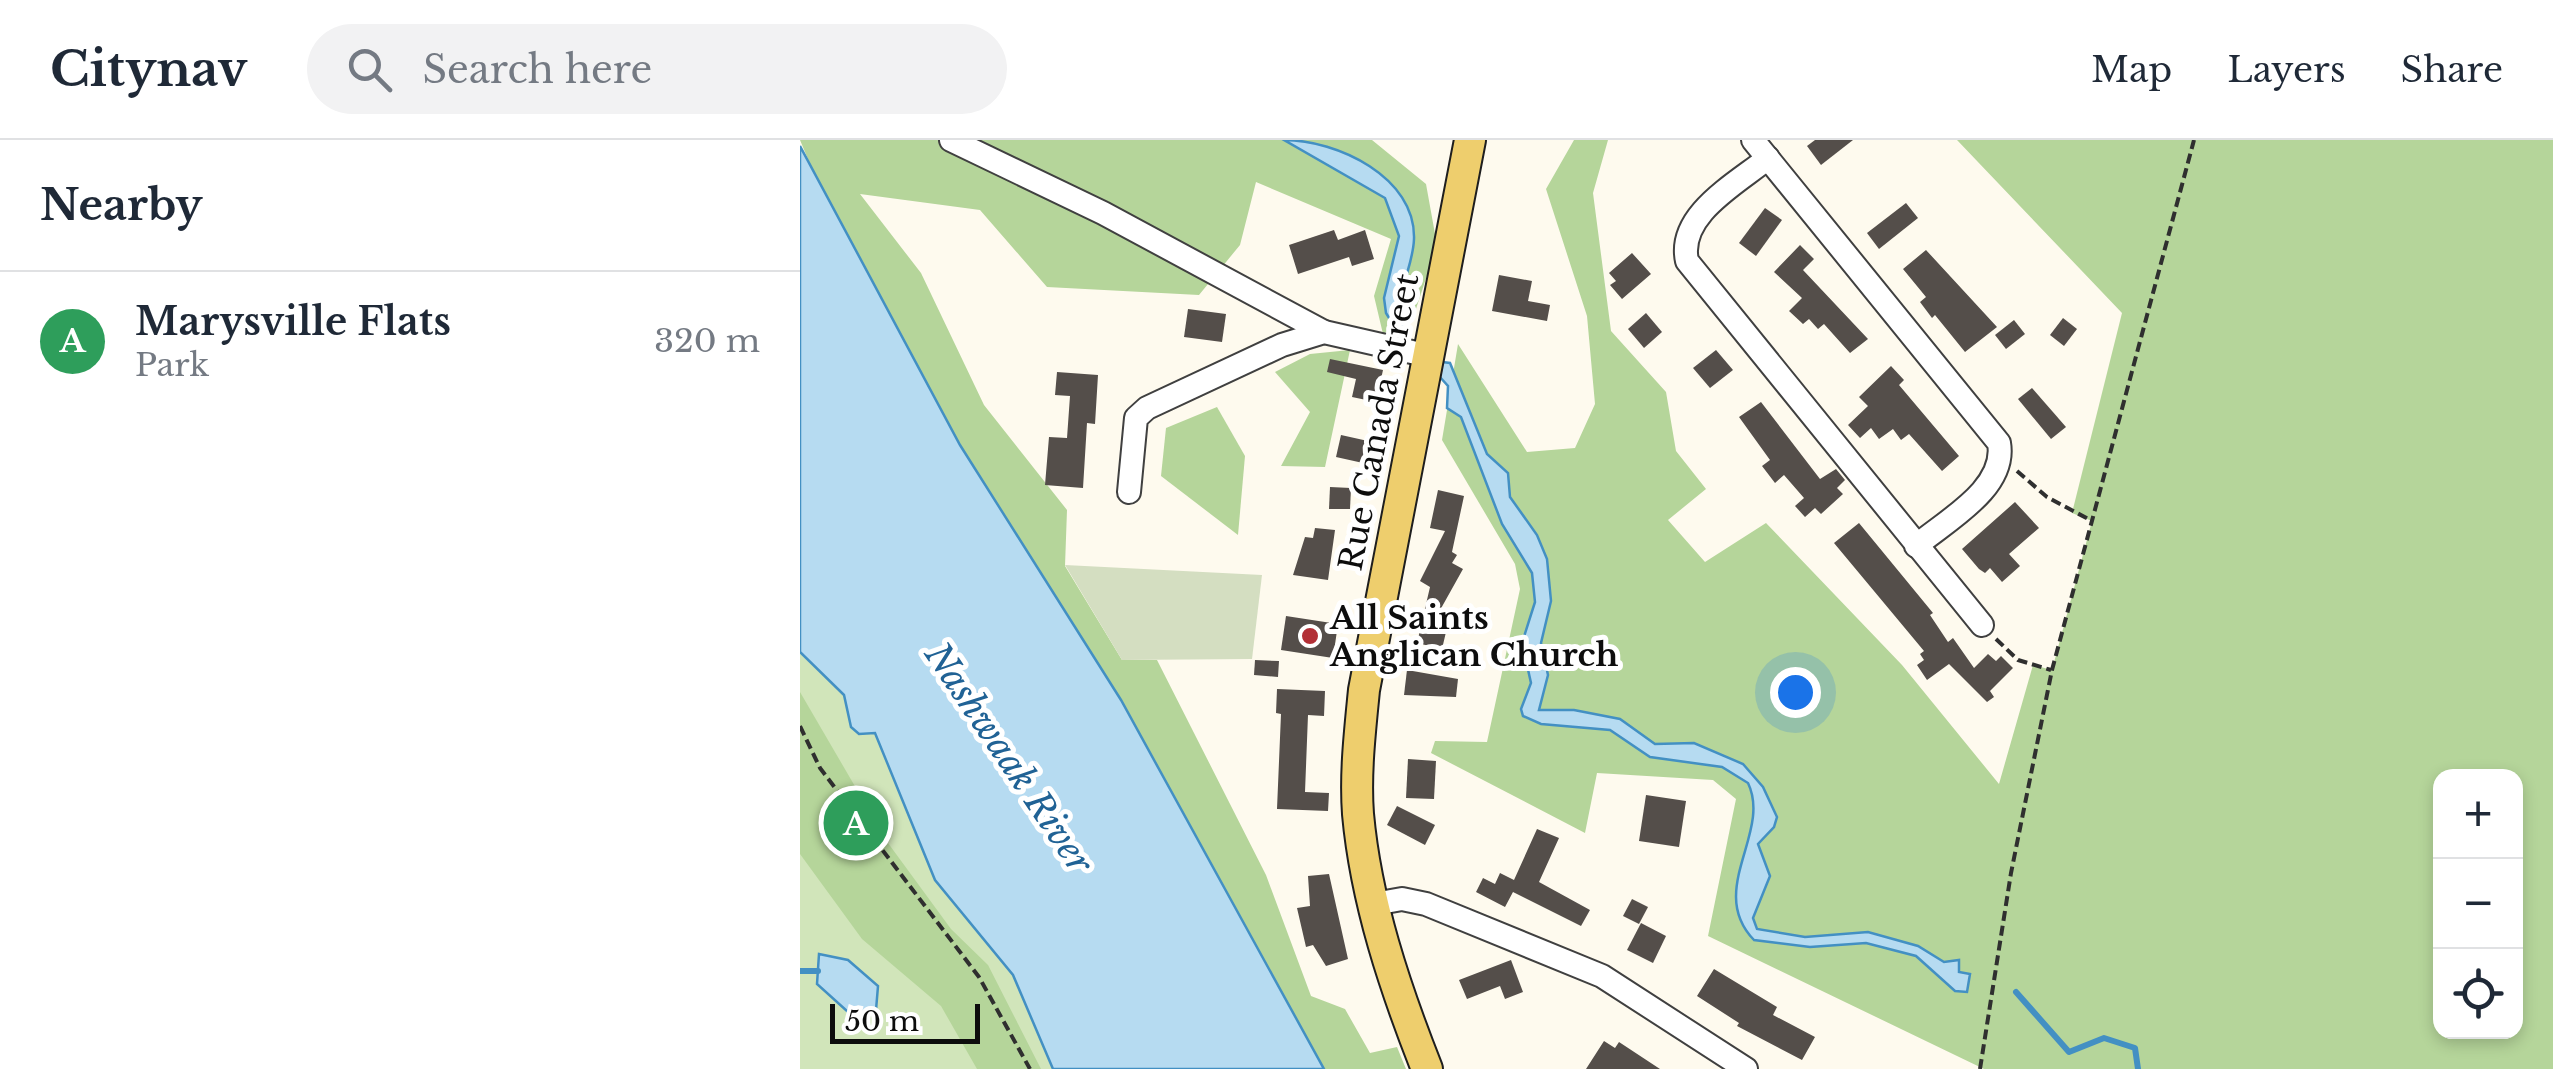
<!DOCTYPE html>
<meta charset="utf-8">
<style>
:root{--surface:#fff;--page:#f2f2f3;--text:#1f2937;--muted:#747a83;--line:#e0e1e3;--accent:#d93025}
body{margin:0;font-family:"Libre Baskerville",serif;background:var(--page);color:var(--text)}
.controls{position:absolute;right:30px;bottom:30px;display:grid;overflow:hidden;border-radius:20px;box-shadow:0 5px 15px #0003}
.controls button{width:90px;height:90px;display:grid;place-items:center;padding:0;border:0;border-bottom:2px solid var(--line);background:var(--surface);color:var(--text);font:50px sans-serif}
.scale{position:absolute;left:30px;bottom:25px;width:150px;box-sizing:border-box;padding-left:10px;border:5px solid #0d0d0d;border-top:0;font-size:28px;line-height:35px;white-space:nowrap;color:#0d0d0d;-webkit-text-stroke:8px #fff;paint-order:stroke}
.you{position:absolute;left:995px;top:552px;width:35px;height:35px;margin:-25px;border:8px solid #fff;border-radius:50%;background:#1a73e8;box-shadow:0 0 0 15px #1a73e833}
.badge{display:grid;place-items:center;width:65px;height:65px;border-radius:50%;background:var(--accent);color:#fff;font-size:32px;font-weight:700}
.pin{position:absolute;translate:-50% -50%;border:5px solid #fff;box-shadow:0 2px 10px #0006}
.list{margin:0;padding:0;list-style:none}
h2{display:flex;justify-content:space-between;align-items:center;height:130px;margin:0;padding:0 40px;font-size:42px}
h2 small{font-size:32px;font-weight:400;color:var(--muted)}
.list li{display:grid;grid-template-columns:65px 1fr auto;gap:30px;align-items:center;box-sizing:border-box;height:140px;padding:0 40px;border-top:2px solid var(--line)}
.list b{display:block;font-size:38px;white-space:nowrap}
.list p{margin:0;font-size:32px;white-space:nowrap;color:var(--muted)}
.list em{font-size:32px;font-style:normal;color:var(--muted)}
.icon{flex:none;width:55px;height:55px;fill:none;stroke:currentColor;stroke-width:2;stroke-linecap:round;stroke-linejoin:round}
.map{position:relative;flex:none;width:1753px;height:929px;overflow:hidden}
header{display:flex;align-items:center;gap:60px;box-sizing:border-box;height:140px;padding:0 50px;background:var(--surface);border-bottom:2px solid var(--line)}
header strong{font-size:48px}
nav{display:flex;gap:55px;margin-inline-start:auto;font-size:35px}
.search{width:700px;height:90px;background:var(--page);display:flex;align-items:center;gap:25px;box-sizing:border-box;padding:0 35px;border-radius:55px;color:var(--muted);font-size:38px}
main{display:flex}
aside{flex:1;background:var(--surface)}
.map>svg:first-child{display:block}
</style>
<header>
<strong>Citynav</strong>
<div class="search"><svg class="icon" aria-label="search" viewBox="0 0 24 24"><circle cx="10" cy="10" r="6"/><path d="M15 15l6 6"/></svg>Search here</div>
<nav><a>Map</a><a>Layers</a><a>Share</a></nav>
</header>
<main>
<aside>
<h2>Nearby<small></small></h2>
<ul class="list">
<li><span class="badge" style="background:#2e9e5b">A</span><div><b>Marysville Flats</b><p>Park</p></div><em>320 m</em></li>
</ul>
</aside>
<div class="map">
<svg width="1753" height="929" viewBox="0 0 1753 929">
<rect width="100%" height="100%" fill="#fefaee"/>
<polygon fill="#d1e5ba" points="0,512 44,555 51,587 75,593 135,740 213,835 253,929 0,929"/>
<g fill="#b5d59a" fill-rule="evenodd">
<polygon points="0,0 572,0 626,44 637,105 614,175 583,194 574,156 591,99 456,42 440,105 399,155 247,147 180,70 60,54 121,133 184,265 267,370 265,426 322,520 357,520 466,735 511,856 545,869 570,913 597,907 606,929 524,929 321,560 160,305 20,48"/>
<path d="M774 0H808L793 53 811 191 866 252 876 311 906 349 868 380 905 422 966 383 1102 525 1199 644 1233 525 1252 530 1292 381 1272 373 1322 173 1157 0H1753V929H1184L908 796 936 659 913 640 797 633 785 693 631 613 635 601 687 602 720 449 715 424 642 300 658 204 727 312 775 308 795 264 787 176 746 49ZM1640 636H1716V892H1640Z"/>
<polygon points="550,210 525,327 481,326 510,272 475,232 510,214"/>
<polygon points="417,267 445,316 438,395 361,336 366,288"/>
<polygon points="0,552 88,703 151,789 188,825 241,929 177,929 141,866 62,799 0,714"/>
</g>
<polygon fill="#d4dec1" points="265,425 462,435 452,519 322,520"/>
<g fill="#b6dbf1" stroke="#4390c3" stroke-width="2.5">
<path d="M484 0C537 0 616 37 614 99 613 129 594 153 604 183L597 191 586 173 584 158 599 96 585 58Z"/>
<polygon points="0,6 160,305 321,560 524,929 253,929 213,835 135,740 75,593 59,594 51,587 44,555 0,512"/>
<path d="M642 222 650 223 687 314 708 333 710 357 737 395 747 419 751 461 741 503 748 535 739 570H774L820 579 855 604 894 603 943 624 963 647 977 677 974 687 958 704 970 736 953 778 957 789 1005 797 1068 792 1118 806 1144 822 1159 820V832L1170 834 1167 852 1155 851 1116 816 1066 803 1010 807 954 800C906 750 972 693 948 643L922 627 850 617 810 590 741 584 723 576 721 569 731 543 722 503 735 462 732 433 702 384 661 277 647 268 648 246 639 236Z"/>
<polygon points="19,814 48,820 78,846 76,870 48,872 17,844"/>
</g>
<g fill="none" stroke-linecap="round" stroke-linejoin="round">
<g stroke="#4390c3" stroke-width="6">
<polyline points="0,831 18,831"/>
<polyline points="1216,852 1269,912 1304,898 1335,908 1338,929"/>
</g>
</g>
<g fill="#544e4a">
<polygon points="1015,0 1053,0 1021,25 1007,6"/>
<polygon points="1106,63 1118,78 1079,109 1067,93"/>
<polygon points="965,68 982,80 956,116 939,103"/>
<polygon points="534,90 538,100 565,90 574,119 552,126 549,117 498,134 489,105"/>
<polygon points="1000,105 1014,119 1003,130 1068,199 1050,213 1024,184 1018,189 1009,179 1003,184 989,171 1002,158 974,132"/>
<polygon points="1126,110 1197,187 1165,212 1135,175 1132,178 1120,162 1126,157 1103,129"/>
<polygon points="832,113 851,134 822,159 810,145 816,141 809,133"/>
<polygon points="699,135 732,141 728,161 750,165 747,181 692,171"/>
<polygon points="388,169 426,174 422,202 384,197"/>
<polygon points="846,173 862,192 844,208 828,189"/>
<polygon points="1263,178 1277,189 1264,206 1250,195"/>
<polygon points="1214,180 1225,194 1206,209 1195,195"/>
<polygon points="916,210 933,230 910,248 893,228"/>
<polygon points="530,219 583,230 576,262 552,257 556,239 527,232"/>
<polygon points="1091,226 1104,240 1099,245 1159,316 1142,331 1109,294 1101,300 1093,289 1079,299 1071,288 1060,298 1048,285 1068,266 1059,257"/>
<polygon points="257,232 298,235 295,284 287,283 283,348 245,345 249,297 267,298 270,256 255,255"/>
<polygon points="1232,248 1266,287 1251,299 1218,259"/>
<polygon points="961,262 1020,339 1036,329 1045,340 1037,348 1043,354 1021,374 1015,368 1005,377 995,366 1004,358 984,335 975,343 962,326 970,320 939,277"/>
<polygon points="541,295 568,301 563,323 536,317"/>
<polygon points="530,347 551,348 550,369 529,369"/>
<polygon points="638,350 664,356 652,412 657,415 652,423 663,429 639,472 650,475 642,509 617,503 630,447 620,441 645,391 630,388"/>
<polygon points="1215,362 1239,388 1209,414 1220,426 1202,442 1190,428 1185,433 1179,429 1162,409"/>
<polygon points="1059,383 1133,473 1130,475 1148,502 1153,498 1174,528 1188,514 1196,521 1201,516 1213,528 1190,551 1194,557 1187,562 1149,524 1127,540 1117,525 1124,520 1120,514 1124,511 1034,403"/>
<polygon points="515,388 535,390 528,440 493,435 505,397 513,398"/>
<polygon points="486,476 538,484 533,518 481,510"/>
<polygon points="455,520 479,521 478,537 454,535"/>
<polygon points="607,530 658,539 656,557 604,555"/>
<polygon points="477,549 525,551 524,576 508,575 505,652 529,653 528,671 477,669 481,574 476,573"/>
<polygon points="608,619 636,621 634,659 606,658"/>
<polygon points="846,655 886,661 879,707 839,701"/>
<polygon points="597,666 635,685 625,705 587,685"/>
<polygon points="737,689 759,698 739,742 790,770 781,786 713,752 705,767 676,752 683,738 695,744 700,733 714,740"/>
<polygon points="529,734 548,819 526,826 513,805 506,807 497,768 510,766 508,736"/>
<polygon points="832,759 848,767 839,784 823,776"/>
<polygon points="841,783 866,796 853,823 827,810"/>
<polygon points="711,820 723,852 705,859 700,846 667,859 659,840"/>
<polygon points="914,829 977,867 973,875 1015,897 1002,920 937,886 939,883 897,856"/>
<polygon points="804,901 815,908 819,902 860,929 786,929"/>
</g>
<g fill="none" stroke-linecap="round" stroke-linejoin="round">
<g stroke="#404040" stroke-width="26">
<g id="minor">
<polyline points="151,0 303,73 524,192"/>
<path d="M953 0 1199 303C1207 348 1147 380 1116 406"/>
<path d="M968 18C936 44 877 75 887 121L1182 485"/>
<polyline points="329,352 336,278 347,268 482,205 524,192 625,215"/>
<polyline points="574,764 602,759 626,764 802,836 946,929"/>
</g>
</g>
<g stroke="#1e1e1e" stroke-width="34">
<path id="major" d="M627 929C595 848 566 762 558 674 555 633 560 591 564 550L670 0"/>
</g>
<g stroke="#2f2f2f" stroke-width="4" stroke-dasharray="10 5" stroke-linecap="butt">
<polyline points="1217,331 1247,357 1292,381"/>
<polyline points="1196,499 1218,520 1251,530"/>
<polyline points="0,586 20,628 179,837 230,929"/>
<polyline points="1180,929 1211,733 1252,530 1394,0"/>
</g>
<use href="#minor" stroke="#fff" stroke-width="22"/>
<use href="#major" stroke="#eece6d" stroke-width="30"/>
</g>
<circle fill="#b22f36" stroke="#fff" stroke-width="4" cx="510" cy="496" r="10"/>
<g text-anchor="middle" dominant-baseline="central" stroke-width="10" stroke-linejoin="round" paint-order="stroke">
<g font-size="32" fill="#0d0d0d" stroke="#fff">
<text transform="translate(579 282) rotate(-79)">Rue Canada Street</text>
</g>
<g font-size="32" font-weight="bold" fill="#0d0d0d" stroke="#fff" text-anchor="start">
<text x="530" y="478">All Saints<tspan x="530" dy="37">Anglican Church</tspan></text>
</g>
<g font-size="35" font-style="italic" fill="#206295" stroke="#fff">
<text transform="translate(209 618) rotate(56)">Nashwaak River</text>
</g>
</g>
</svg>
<div class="controls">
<button>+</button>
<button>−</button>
<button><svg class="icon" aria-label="locate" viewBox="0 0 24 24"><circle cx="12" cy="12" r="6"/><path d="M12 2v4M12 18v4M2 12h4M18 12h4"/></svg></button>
</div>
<div class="scale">50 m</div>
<div class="you"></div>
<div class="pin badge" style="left:56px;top:683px;background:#2e9e5b">A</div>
</div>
</main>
